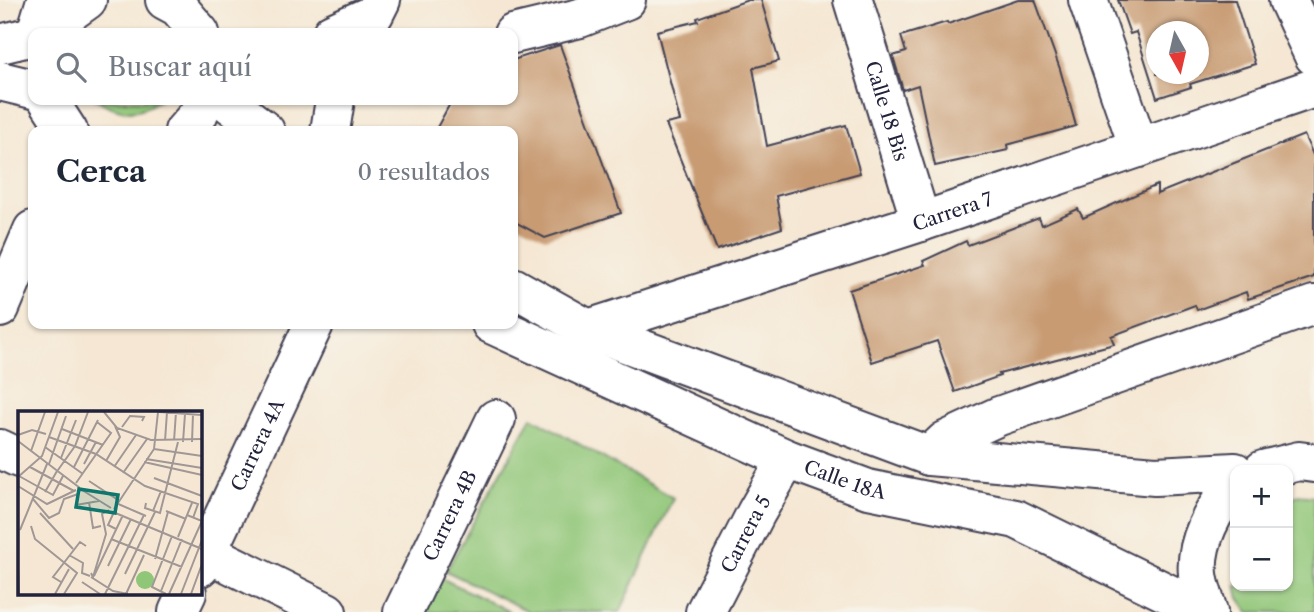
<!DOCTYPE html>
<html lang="es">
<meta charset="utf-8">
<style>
:root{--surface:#fff;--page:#f2f2f3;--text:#1f2937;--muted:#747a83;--line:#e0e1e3}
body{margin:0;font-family:"Libre Caslon Text",serif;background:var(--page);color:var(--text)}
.controls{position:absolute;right:21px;bottom:21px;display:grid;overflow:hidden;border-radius:14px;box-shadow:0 2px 5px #0004}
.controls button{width:63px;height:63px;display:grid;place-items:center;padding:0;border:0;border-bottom:2px solid var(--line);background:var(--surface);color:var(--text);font:35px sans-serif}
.compass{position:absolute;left:1146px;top:21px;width:63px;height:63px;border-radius:50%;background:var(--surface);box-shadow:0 2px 5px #0004;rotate:172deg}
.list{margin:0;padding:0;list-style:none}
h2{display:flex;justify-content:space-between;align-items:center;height:91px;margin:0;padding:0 28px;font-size:30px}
h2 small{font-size:23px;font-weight:400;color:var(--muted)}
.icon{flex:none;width:38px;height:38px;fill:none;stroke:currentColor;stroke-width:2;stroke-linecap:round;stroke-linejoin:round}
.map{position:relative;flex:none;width:1314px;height:612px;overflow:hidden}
.search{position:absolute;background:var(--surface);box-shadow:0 2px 5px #0004;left:28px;top:28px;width:490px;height:77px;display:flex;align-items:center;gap:18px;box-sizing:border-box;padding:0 24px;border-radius:14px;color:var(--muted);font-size:26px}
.panel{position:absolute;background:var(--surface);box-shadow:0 2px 5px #0004;left:28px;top:126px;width:490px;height:203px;border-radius:14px}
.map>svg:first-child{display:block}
</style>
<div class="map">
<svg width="1314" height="612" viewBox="0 0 1314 612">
<rect width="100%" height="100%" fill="#f7f3e8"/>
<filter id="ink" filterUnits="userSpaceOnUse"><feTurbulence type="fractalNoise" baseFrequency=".0143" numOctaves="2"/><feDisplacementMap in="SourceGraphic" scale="14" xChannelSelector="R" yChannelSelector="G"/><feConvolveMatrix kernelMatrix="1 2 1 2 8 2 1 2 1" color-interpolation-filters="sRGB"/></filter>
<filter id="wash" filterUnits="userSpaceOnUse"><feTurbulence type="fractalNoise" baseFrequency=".00686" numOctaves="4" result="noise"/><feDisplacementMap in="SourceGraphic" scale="28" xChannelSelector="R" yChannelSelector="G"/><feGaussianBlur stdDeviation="1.57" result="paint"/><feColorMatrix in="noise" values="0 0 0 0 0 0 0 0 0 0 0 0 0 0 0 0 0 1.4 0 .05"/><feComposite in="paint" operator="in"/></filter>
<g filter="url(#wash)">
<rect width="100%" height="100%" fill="#f5e7d3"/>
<g fill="#90c678" stroke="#59745a" stroke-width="2">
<path d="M97 100H159C137 116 119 113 97 100Z"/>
<polygon points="532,417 673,498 620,612 530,612 446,571"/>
<polygon points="1300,495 1314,497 1314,612 1249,612 1239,598 1236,586 1288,586 1288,498"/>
<polygon points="441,578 510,612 420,612"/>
</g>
<g id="blocks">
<g fill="#c89b73" fill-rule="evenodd">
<polygon points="748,0 761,0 779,61 753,68 767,146 846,125 860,173 776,196 782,228 717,250 666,124 680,121 657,31 698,21 697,18"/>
<polygon points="1018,0 1035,0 1060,69 1076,126 1007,145 1008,150 935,166 918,85 903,90 893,56 906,52 901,36 947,22 948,24"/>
<path d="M1118 0H1235L1255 64 1190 84 1191 87 1157 98 1136 32 1130 34ZM1157 32H1199V74H1157Z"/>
<polygon points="560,45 621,213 545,238 513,221 513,131 435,131 452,100 513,100 513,60"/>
<polygon points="1304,135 1314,157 1314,277 1248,299 1246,292 1197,310 1195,305 1111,336 1114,344 999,374 1000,376 955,392 937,341 872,362 849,290 925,265 923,261 966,241 968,245 1039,218 1042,225 1078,209 1083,218 1157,185 1157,194"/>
</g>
</g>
</g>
<g filter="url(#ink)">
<use href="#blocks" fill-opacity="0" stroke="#424052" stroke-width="2"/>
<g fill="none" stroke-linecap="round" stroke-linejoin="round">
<g stroke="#424052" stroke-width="42">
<g id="minor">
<path id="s1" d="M853 0 921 222"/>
<polyline points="1088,0 1139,148"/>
<polyline points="1288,0 1314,56"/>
<polyline points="36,33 46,0"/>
<polyline points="332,33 374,14 381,0"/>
<polyline points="513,34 580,18 626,0"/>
<polyline points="330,131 335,100"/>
<polyline points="0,308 33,230"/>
<path id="s2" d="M588 329 921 222 1314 88"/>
<polyline points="0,449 19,458"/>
<polyline points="929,456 945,441 999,416 1314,305"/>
<polyline points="1263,470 1299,461 1314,463"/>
<polyline points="200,549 327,612"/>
<path id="s3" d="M200 567 314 324"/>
<polyline points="178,612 187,593"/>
<path id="s4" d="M403 612 496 419"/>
<path id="s5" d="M705 612 756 513 787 459"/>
<path d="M1208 612C1205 600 1199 586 1198 574 1195 545 1213 505 1235 488"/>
</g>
</g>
<g stroke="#424052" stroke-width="42">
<g id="major">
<polyline points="165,0 178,7 200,33"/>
<polyline points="56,33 66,15 87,0"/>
<polyline points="0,44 33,36"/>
<polyline points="0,81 33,89"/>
<polyline points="48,100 68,131"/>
<polyline points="225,100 265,131"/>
<polyline points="184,131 198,115 204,100"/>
<polyline points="513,287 588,329 929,456 1155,476 1235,472"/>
<path id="s6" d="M491 324 787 459 868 489 1016 519 1206 612"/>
</g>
</g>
<use href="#minor" stroke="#fff" stroke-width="38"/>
<use href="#major" stroke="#fff" stroke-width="38"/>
</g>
</g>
<g text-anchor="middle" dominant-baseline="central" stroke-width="6" stroke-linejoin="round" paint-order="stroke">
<g font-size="19" fill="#22223b" stroke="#f7f3e8">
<text stroke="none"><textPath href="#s1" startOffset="116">Calle 18 Bis</textPath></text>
<text stroke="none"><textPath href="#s2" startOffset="383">Carrera 7</textPath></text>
<text stroke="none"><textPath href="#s3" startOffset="135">Carrera 4A</textPath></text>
<text stroke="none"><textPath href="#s6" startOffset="387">Calle 18A</textPath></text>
<text stroke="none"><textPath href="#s4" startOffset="107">Carrera 4B</textPath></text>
<text stroke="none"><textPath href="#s5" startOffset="88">Carrera 5</textPath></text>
</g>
</g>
<g transform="translate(18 411)">
<rect width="184" height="184" fill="#f5e7d3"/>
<path d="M118 169a9 9 0 1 1 18 0a9 9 0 1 1-18 0Z" fill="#90c678"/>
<path fill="none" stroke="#a19896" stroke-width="2" d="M86 1 99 17 133 29 184 28M141 1 184 4M104 16 112 5 126 6 124 10M44 18 85 34M0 24 14 19 28 23M31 26 78 43 127 75 180 93 175 107M0 30 62 77M147 30 149 1M156 30 158 1M165 31 167 3M174 31 175 3M27 36 65 63M136 38 184 45M13 40 27 1M43 47 58 9M128 48 184 57M88 50 102 26 97 15M126 51 184 64M31 53 48 5M66 53 78 31M12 56 56 80M56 56 80 9M96 56 118 24M40 59 57 35 70 1M105 62 129 28M1 65 35 84 45 65M0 66 24 45 40 1M136 67 184 85M71 70 100 89M58 72 93 22 79 11M0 75 29 93 58 79M64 79 93 97M27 81 39 60M15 88 31 107 41 102 46 88 60 83M71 91 75 117 83 115M98 92 128 105M128 92 127 97 142 102 160 31M58 94 81 90M96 98 136 38 140 1M135 100 143 80M148 100 168 108M95 101 184 138M96 101 90 114 98 118M22 102 55 138M13 115 17 128 59 162 46 183M2 119 29 53M160 126 174 92M93 128 164 156M51 144 65 152 64 162 72 165M137 148 150 101M0 155 1 183M90 155 113 108M73 162 75 166 88 123 84 103 91 99M107 163 137 101M76 165 105 104M73 166 95 180 110 183M43 171 35 166 62 131 68 135M64 171 82 183M143 180 164 128M37 183 51 158M87 183 126 104M108 183 126 144M148 183 134 176 154 125M151 183 184 110 169 104M163 183 184 129M173 183 184 153"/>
<path fill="#0f766e" fill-opacity="0.15" stroke="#0f766e" stroke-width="3.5" d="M61 78 100 84 97 102 58 96Z"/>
<rect width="184" height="184" fill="none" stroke="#22223b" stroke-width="3.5"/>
</g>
</svg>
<div class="controls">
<button>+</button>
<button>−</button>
</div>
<svg class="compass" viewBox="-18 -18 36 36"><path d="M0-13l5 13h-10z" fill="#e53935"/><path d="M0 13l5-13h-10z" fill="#747a83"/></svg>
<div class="search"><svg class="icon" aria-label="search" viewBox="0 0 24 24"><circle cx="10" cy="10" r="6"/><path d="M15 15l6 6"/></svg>Buscar aquí</div>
<section class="panel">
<h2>Cerca<small>0 resultados</small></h2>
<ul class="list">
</ul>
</section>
</div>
